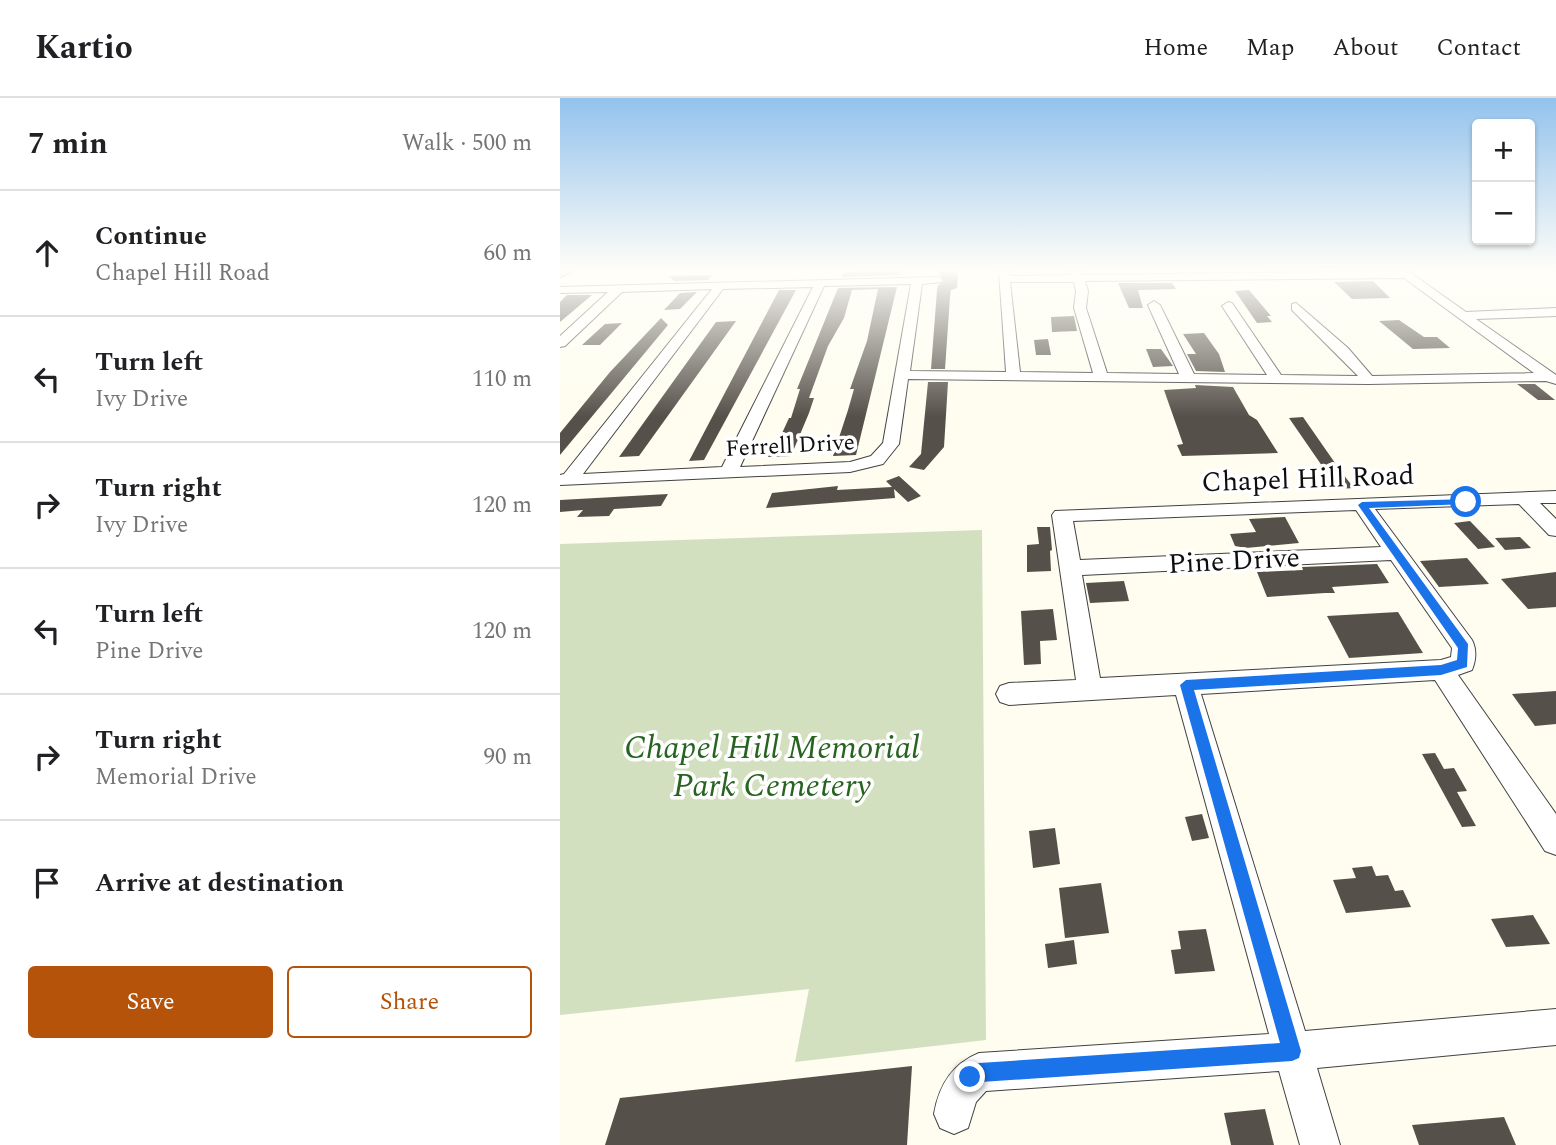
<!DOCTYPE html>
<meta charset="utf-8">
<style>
:root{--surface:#fff;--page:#f2f2f2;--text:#202124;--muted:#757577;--line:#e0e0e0;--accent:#b45309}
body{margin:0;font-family:Spectral,serif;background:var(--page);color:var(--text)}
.controls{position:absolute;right:21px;top:21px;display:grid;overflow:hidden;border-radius:7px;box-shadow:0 2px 5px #0004}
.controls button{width:63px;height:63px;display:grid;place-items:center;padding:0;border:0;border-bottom:2px solid var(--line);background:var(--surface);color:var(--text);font:35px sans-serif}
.stop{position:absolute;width:21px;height:21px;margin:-16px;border:5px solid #1a73e8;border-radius:50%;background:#fff}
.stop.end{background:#1a73e8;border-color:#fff;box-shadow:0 2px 7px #0008}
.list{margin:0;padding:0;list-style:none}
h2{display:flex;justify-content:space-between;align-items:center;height:91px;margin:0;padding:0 28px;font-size:30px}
h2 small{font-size:23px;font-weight:400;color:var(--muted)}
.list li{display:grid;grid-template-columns:46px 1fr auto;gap:21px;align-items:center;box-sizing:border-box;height:126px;padding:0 28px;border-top:2px solid var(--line)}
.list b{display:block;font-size:26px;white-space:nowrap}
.list p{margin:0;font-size:23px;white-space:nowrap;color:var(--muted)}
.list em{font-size:23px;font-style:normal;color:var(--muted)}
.actions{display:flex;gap:14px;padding:21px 28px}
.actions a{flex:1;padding:16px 0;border:2px solid var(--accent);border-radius:7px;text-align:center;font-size:24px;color:var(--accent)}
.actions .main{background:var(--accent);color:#fff}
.icon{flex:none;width:38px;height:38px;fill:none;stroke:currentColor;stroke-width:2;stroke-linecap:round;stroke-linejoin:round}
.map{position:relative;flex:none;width:996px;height:1047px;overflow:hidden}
header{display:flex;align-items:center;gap:42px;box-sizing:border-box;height:98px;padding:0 35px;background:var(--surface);border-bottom:2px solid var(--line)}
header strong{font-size:33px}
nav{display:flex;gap:38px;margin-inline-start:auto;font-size:24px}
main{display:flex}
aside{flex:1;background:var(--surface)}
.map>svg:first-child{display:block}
</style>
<header>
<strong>Kartio</strong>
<nav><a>Home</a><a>Map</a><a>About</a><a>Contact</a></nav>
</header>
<main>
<aside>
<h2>7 min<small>Walk · 500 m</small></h2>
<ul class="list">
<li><svg class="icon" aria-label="ahead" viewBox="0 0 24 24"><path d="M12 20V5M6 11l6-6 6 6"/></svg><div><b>Continue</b><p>Chapel Hill Road</p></div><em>60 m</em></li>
<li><svg class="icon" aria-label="left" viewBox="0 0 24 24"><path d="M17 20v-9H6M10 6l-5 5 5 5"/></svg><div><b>Turn left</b><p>Ivy Drive</p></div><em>110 m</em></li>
<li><svg class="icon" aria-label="right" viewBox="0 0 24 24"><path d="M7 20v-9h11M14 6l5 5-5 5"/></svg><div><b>Turn right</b><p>Ivy Drive</p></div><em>120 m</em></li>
<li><svg class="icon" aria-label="left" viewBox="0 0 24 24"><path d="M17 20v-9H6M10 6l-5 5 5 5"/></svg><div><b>Turn left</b><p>Pine Drive</p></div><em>120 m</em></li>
<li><svg class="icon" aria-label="right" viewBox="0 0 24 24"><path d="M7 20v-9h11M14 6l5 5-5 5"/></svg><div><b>Turn right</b><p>Memorial Drive</p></div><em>90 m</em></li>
<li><svg class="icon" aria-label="arrive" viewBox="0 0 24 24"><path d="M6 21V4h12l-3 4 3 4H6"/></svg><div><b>Arrive at destination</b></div></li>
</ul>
<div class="actions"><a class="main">Save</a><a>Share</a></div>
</aside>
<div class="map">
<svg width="996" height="1047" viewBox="0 0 996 1047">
<rect width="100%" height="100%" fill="#fefdef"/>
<polygon fill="#d3e0c0" points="422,432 426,942 235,964 249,891 0,917 0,446"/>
<g fill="#56504a">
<polygon points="341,173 340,177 282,179 284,174"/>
<polygon points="380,173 395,173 395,175 398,175 397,190 391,192 390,199 385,271 371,271 377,192 378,187 385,183 379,177"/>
<polygon points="153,177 148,182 114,183 109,178"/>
<polygon points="813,183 830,200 792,201 774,184"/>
<polygon points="558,185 612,185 616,191 578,192 583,210 569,210"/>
<polygon points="337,189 296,357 273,358 288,312 294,291 290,291 307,243 318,191 292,192 284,220 268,248 249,300 254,300 249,315 231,358 208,359 214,345 218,344 229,320 231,320 240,291 237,291 278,190"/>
<polygon points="219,192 236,192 144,362 129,363"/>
<polygon points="689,192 711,218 707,218 712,224 697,225 675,193"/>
<polygon points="137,194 120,211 104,212 120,195"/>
<polygon points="7,197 32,197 0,224 0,204"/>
<polygon points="514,218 517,233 492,234 491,219"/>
<polygon points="101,220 108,227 0,357 0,335 50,274"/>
<polygon points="839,222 864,239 877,239 890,250 853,251 819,223"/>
<polygon points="176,223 79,358 59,359 156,224"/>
<polygon points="62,225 40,247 22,247 45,226"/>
<polygon points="644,235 659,256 665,274 636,273 627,256 636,256 623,236"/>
<polygon points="488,241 491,257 476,257 474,242"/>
<polygon points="586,251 601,251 613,268 593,269"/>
<polygon points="368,284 388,284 384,349 364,372 349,369 361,356"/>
<polygon points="957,286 975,286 995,302 978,302"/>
<polygon points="635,287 673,289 689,317 697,322 718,355 622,358 617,347 623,346 604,292 636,290"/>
<polygon points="743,319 782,375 794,390 778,391 729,320"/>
<polygon points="339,378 361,398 348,404 334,391 335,400 206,410 212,395 278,388 277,392 332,389 326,383"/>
<polygon points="108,396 101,408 54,411 49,418 17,419 23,412 0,414 0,402"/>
<polygon points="725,419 739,445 686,450 675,448 670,436 696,434 689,421"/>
<polygon points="910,423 935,449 918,451 894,425"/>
<polygon points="477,429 490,429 492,452 490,453 491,473 467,474 467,447 479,446"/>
<polygon points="960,439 971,450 945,452 935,440"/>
<polygon points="907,460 929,486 879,489 860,463"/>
<polygon points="817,466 829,485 772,489 775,495 765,495 707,499 697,474 743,472 742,469"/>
<polygon points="996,474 996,509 968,511 941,481"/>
<polygon points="564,483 569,503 530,505 526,485"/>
<polygon points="493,511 497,542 480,543 481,566 464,567 461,513"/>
<polygon points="838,514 863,555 789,560 767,518"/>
<polygon points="996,593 996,626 975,628 952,596"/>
<polygon points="875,655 884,671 894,670 907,693 897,694 916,728 902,729 862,656"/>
<polygon points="642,716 649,740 632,743 625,719"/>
<polygon points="495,730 500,766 473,770 469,733"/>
<polygon points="812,768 816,778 828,777 835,793 843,792 851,809 786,815 773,782 796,780 792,770"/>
<polygon points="541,785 549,835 505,840 499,790"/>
<polygon points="973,817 990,846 946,849 931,821"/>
<polygon points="646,831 655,873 615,876 611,852 621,851 618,833"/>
<polygon points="514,842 517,866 488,870 485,846"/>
<polygon points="352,968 347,1047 45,1047 60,1000"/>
<polygon points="705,1011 714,1047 671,1047 664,1015"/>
<polygon points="944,1019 956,1047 859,1047 852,1027"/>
</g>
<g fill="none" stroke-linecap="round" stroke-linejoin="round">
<g stroke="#414141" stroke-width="2">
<g id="minor">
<path d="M439 173H449L450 178 512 177 511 173H521L523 177 848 173 906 214 996 210V218L916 221 996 277V286L986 283 808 286 348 281 339 346 323 366 290 374 0 387V377L4 376 152 191 62 194 5 248 0 249V238L48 194 0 195V189L378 179 383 182 382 184 362 186 350 273 446 274ZM844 180 974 275 812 278 788 250 736 205 732 206V212L798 278 721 277 672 205 668 204 662 208 707 277 634 276 600 207 594 203 588 207 619 276 547 275 526 210 528 193 525 183ZM450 184H514L516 193 514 210 533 275 460 274ZM351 186 323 345 311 358 290 364 180 369 264 188ZM253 189 162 369 23 376 163 191Z"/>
<path d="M996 393V405H980L996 421V438L989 437 959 406 815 411 912 542C917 552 916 562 912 572L898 577 996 716V757L985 753 875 582 641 596 745 933 996 911V947L757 970 780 1047H740L719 973 426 993 416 1004 408 1030 394 1036 380 1030 374 1016C379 987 392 966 419 955L709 936 616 597 449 607 440 604 436 596 440 588 449 585 516 582 492 417 495 413ZM796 412 821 449 520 462 513 423ZM831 462 892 550 891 559 881 562 540 580 522 477Z"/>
</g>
</g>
<g stroke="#1f1f1f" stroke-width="3">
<polygon id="major" points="0,173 12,173 0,179"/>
</g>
<use href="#minor" fill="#fff" fill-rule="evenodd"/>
<use href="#major" fill="#f4e069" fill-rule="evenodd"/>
</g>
<linearGradient id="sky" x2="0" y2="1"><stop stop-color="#93c2ed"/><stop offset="0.54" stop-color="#fffef8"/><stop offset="1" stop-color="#fffef8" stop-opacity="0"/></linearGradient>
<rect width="996" height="319" fill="url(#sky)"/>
<polygon fill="#1a73e8" points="909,401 909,406 906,406 809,410 908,546 907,569 881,577 634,592 741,953 739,960 732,963 421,984 410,989 403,986 401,979 403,973 419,965 720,945 620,587 626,582 881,567 897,562 898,550 798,407 802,404"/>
<g text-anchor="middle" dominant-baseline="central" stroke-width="7" stroke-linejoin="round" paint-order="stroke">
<g font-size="23" fill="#0e0e0e" stroke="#fff">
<text transform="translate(230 348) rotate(-3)">Ferrell Drive</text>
</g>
<g font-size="28" fill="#0e0e0e" stroke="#fff">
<text transform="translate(748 381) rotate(-2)">Chapel Hill Road</text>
<text transform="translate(674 463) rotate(-3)">Pine Drive</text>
</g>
<g font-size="33" font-style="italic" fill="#276420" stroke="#fff">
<text x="212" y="650">Chapel Hill Memorial<tspan x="212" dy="38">Park Cemetery</tspan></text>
</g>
</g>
</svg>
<div class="controls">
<button>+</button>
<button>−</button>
</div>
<div class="stop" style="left:906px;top:404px"></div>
<div class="stop end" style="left:410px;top:979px"></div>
</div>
</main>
